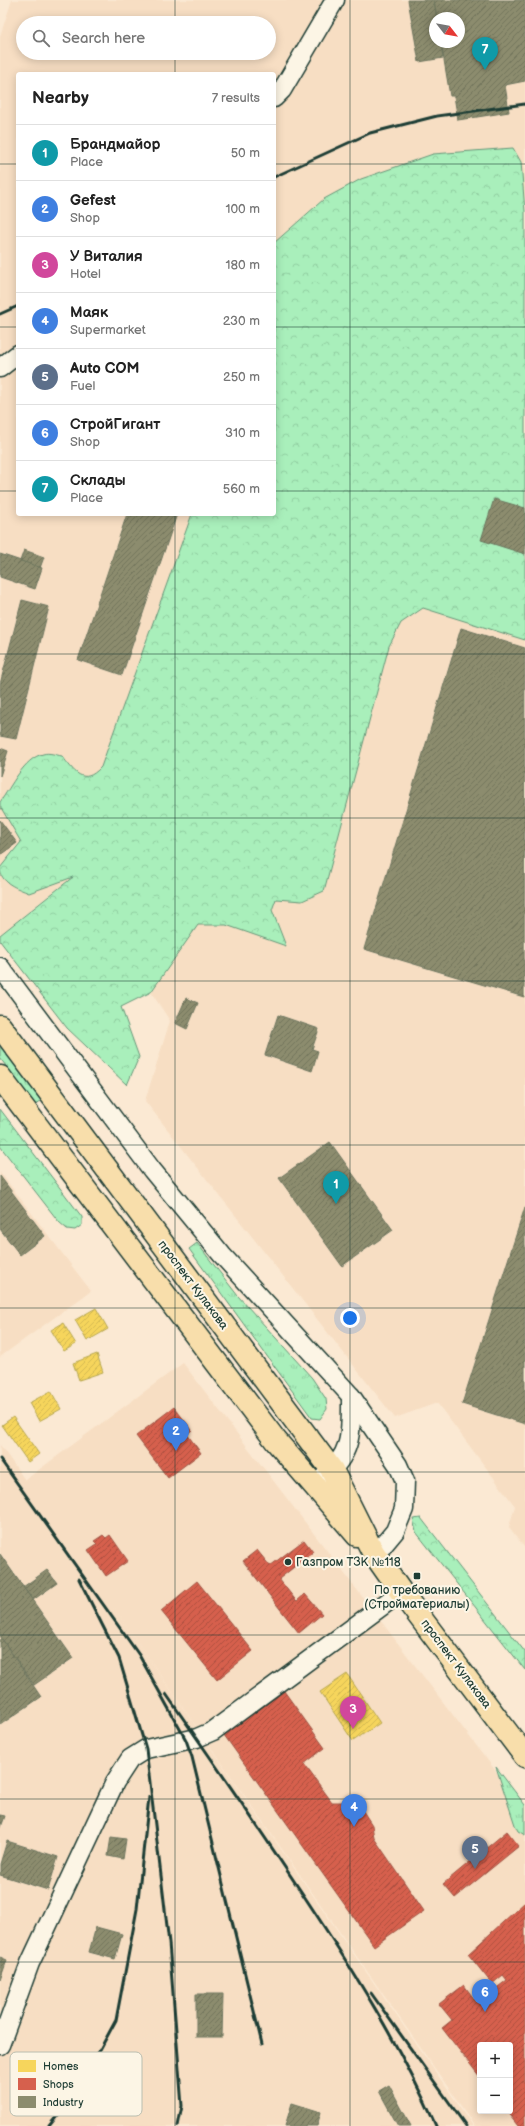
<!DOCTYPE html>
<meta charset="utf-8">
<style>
:root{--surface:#fff;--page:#f2f2f2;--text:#222;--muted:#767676;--line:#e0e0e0;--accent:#1f3d34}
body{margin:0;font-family:"Balsamiq Sans",sans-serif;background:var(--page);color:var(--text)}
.controls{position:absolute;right:12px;bottom:12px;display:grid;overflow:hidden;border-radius:4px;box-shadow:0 2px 10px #0003}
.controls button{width:36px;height:36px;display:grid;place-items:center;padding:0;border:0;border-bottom:1px solid var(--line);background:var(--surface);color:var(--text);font:20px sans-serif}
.compass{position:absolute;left:429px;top:12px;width:36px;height:36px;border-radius:50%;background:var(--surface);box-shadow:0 2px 10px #0003;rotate:121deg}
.you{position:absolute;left:350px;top:1318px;width:14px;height:14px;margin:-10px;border:3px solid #fff;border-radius:50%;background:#1a73e8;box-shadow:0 0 0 6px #1a73e833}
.badge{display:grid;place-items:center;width:26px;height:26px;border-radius:50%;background:var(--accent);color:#fff;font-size:13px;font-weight:700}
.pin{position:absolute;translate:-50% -33px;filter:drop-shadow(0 1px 2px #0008)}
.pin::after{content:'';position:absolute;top:21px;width:14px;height:12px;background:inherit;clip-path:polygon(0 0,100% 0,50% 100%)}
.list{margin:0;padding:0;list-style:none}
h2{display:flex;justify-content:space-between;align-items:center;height:52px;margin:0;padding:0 16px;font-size:17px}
h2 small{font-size:13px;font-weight:400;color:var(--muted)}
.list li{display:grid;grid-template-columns:26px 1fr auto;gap:12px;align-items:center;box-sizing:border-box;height:56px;padding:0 16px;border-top:1px solid var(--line)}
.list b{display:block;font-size:15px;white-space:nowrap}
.list p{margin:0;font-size:13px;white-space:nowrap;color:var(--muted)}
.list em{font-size:13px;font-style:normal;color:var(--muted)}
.icon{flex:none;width:22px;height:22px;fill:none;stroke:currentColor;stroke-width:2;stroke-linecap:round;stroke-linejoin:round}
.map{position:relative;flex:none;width:525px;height:2126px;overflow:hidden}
.search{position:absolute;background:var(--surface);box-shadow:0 2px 10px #0003;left:16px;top:16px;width:260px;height:44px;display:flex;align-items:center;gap:10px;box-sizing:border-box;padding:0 14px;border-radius:22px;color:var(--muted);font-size:15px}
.panel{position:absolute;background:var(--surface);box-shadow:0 2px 10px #0003;left:16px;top:72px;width:260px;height:444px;border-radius:4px}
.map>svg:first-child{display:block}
</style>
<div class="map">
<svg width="525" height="2126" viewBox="0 0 525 2126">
<defs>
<pattern id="grass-tufts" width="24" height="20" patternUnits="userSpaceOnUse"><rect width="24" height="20" fill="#a9efbb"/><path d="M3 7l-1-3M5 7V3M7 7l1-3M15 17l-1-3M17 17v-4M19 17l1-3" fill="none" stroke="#91cea1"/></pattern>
<pattern id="forest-crowns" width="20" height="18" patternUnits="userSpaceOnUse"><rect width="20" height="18" fill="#a9efbb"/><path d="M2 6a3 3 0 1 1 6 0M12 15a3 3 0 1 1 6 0" fill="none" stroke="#91cea1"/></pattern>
<pattern id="homes-hatch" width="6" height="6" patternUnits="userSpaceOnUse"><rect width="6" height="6" fill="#f6d55c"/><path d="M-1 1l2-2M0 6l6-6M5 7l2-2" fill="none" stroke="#d2b851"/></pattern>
<pattern id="shops-hatch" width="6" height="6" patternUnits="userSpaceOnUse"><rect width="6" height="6" fill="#d6604d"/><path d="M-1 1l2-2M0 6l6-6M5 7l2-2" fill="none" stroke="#ad5041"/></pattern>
<pattern id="industry-hatch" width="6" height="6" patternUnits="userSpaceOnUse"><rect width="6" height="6" fill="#8c8c6e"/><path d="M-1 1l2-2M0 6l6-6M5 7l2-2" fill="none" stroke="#72745b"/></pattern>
</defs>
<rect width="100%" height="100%" fill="#fbe9d3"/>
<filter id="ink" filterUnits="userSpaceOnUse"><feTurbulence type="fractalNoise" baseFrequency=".025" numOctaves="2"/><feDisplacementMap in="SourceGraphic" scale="8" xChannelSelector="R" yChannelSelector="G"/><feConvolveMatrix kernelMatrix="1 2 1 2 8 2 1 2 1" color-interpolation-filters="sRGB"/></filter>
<g filter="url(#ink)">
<g fill="#f7dec3" fill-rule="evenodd">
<path d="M12 0H525V1548L509 1527 515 1506 437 1403 395 1418 145 1101 170 1021 75 876 0 935V36ZM435 18H459V42H435ZM23 23H269V53H23ZM18 74H274V514H18Z"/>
<polygon points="0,1172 91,1291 0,1357"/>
<path d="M183 1363 525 1809V2126H475L108 1600 473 2126H0V1445L25 1480ZM480 2045H510V2111H480Z"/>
</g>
<g fill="url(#grass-tufts)" stroke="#649678">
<polygon points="0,1044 42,1100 35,1105 0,1058"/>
<polygon points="197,1243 238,1296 312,1378 326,1399 327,1409 320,1419 312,1418 189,1249"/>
<polygon points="496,1767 525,1805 525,1835 518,1831 515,1825"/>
</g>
<g fill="url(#forest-crowns)" stroke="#649678">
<path d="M513 148 521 162 525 211V640L423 608 401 623 389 646 324 891 302 901 276 899 272 910 286 946 226 925H198L151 992 121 1007 139 1057 127 1085 67 1028 0 941V935L73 877 29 893C17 888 0 883 0 868L21 842 0 806V802C11 787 24 758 43 754 49 752 56 755 62 756 74 771 83 787 101 767L192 514H274V243L324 199 361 179 433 154Z"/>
<polygon points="0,1109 82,1217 82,1225 75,1230 67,1229 59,1222 0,1146"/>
<polygon points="421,1518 525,1652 525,1670 416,1532 413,1519"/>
</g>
<g fill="url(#homes-hatch)" stroke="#b6a750">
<polygon points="96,1308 108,1329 87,1341 75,1320"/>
<polygon points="63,1323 76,1344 64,1351 51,1330"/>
<polygon points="97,1354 103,1372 79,1380 73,1363"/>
<polygon points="51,1391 61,1409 39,1421 29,1403"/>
<polygon points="13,1417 39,1454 28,1462 2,1425"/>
<polygon points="347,1674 380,1723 353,1741 320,1692"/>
</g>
<g fill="url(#shops-hatch)" stroke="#9f5646">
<polygon points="174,1407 192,1430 187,1434 201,1453 168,1478 136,1436"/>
<polygon points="103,1535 106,1538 110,1535 128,1561 106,1576 88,1550 97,1544 94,1541"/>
<polygon points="304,1540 313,1552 279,1579 294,1598 280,1609 243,1561 257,1550 270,1566"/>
<polygon points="197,1581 253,1651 217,1680 161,1611"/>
<polygon points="305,1594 322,1614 299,1633 280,1609 294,1598 297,1601"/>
<polygon points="284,1691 325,1748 304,1764 332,1802 348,1802 363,1811 372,1825 374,1838 424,1911 374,1946 224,1735"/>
<polygon points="507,1831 519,1846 455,1898 443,1884"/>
<polygon points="525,1902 525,2126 518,2126 506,2111 510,2111 510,2045 480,2045 480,2077 442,2028 452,2020 439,2004 464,1985 477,2003 507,1980 503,1975 492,1984 468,1954"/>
</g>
<g fill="url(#industry-hatch)" stroke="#6b745d">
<polygon points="408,0 434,0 437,18 435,18 435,42 441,42 443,58 419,62"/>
<polygon points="434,0 525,0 525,81 505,85 509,112 458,120 454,96 450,96 441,42 459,42 459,18 437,18"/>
<polygon points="494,499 525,508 525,554 481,540"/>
<polygon points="127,514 177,514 122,675 78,660"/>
<polygon points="24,550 44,557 40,568 20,561"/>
<polygon points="0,554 42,568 35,589 0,577"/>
<polygon points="22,600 49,607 16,739 0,736 0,684"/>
<polygon points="461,628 525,648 524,997 364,949"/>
<polygon points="0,748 8,751 0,776"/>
<polygon points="0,820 17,843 0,855"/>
<polygon points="186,998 198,1003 187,1029 175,1023"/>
<polygon points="278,1015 319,1029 312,1049 318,1051 312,1071 265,1055"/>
<polygon points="330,1142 393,1230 342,1266 279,1178"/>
<polygon points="0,1176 45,1236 20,1255 0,1229"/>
<polygon points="525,1207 525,1424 462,1404"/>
<polygon points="0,1554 73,1658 34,1685 0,1636"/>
<polygon points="47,1570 57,1583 33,1600 23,1587"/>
<polygon points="2,1639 41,1697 0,1725 0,1640"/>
<polygon points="0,1815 5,1816 0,1830"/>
<polygon points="111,1837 126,1839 123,1859 108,1856"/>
<polygon points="7,1841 58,1857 48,1890 0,1875 0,1864"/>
<polygon points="96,1927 122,1934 115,1959 89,1952"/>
<polygon points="0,1957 7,1960 0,1980"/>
<polygon points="196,1994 223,1994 222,2037 196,2037"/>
<polygon points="389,2085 411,2126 398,2126 379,2091"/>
<polygon points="292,2103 321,2112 317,2126 285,2126"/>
</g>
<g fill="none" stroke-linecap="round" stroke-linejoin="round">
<g stroke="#1f3d34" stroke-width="21">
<g id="street">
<polyline points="274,98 282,90 335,0"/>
<polyline points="0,368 18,354"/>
<polyline points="0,967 152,1170 222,1255 351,1396 398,1465 405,1481 404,1509 395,1531 375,1555"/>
<path d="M323 1478C353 1453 351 1433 351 1396"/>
<polyline points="0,2045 30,1963 115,1782 130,1759 146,1749 197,1738 213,1731 401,1592"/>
</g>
</g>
<g stroke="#1f3d34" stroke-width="25">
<g id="primary">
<polyline points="0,1026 332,1470 373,1552 401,1592 525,1756"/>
<polyline points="0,1077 276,1441 357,1535"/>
</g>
</g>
<use href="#street" stroke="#fcf5e5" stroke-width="18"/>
<use href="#primary" stroke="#f8deab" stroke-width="22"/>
<g stroke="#1f3d34" stroke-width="3">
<polyline points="274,177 370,133 437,116 525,104"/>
<polyline points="0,314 18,306"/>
<polyline points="0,1459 139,1655 186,1740 192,1757 262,2044"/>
<polyline points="79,1579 119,1658 146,1749 169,1943 182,2106 178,2126"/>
<path d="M166 1694C213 1761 259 1828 304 1896 353 1970 400 2045 436 2126"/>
<polyline points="371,1993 466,2126"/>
<polyline points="49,2126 78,2090 116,2020 137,1909 149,1797"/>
</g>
</g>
</g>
<path fill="none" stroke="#1f3d34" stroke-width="1" stroke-opacity="0.55" d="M175 0V23M350 0V2126M175 53V74M0 164H18M274 164H525M0 327H18M274 327H525M0 491H18M274 491H525M175 514V2126M0 654H525M0 818H525M0 981H525M0 1145H525M0 1308H525M0 1472H525M0 1635H525M0 1799H525M0 1962H525"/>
<g fill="#1f3d34" stroke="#fcf5e5" stroke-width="1.5">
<circle cx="288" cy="1562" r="4"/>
<rect x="413" y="1572" width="8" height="8" rx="2"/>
</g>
<g text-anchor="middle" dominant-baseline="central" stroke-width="4" stroke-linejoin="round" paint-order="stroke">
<g font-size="12" fill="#1f3d34" stroke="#fcf5e5">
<text transform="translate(193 1285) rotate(53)">проспект Кулакова</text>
<text transform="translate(456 1664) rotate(53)">проспект Кулакова</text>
</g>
<g font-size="12" fill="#1f3d34" stroke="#fcf5e5" text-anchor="start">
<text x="296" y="1562">Газпром ТЗК №118</text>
<text x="417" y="1590" text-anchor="middle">По требованию<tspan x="417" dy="14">(Стройматериалы)</tspan></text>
</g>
</g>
<rect x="10" y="2052" width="132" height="64" rx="6" fill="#fcf5e5" stroke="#babeb0" stroke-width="1"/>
<rect x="18" y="2060" width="18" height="12" fill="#f6d55c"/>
<rect x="18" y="2078" width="18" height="12" fill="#d6604d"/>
<rect x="18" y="2096" width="18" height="12" fill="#8c8c6e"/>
<g font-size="11" fill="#1f3d34">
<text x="43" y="2070">Homes</text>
<text x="43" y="2088">Shops</text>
<text x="43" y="2106">Industry</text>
</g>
</svg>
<div class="controls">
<button>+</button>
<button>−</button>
</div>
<svg class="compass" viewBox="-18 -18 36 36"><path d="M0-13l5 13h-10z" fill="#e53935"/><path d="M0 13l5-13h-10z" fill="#767676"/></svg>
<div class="you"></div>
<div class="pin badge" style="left:336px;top:1204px;background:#0f9aa8">1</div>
<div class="pin badge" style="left:176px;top:1451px;background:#3f7fe0">2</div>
<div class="pin badge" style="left:353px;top:1729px;background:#d1479c">3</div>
<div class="pin badge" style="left:354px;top:1827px;background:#3f7fe0">4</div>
<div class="pin badge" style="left:475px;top:1869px;background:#5c6f8a">5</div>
<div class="pin badge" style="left:485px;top:2012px;background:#3f7fe0">6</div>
<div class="pin badge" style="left:485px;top:70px;background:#0f9aa8">7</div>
<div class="search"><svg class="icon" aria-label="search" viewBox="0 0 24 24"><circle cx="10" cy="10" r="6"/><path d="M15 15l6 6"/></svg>Search here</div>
<section class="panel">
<h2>Nearby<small>7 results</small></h2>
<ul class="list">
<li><span class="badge" style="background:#0f9aa8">1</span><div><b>Брандмайор</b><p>Place</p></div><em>50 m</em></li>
<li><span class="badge" style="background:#3f7fe0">2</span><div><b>Gefest</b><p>Shop</p></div><em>100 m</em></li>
<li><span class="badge" style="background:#d1479c">3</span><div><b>У Виталия</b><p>Hotel</p></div><em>180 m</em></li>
<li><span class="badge" style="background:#3f7fe0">4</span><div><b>Маяк</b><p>Supermarket</p></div><em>230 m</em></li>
<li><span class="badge" style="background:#5c6f8a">5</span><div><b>Auto COM</b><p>Fuel</p></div><em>250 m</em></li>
<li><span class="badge" style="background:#3f7fe0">6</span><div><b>СтройГигант</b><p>Shop</p></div><em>310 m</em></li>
<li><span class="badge" style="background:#0f9aa8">7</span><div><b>Склады</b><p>Place</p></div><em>560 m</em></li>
</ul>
</section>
</div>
